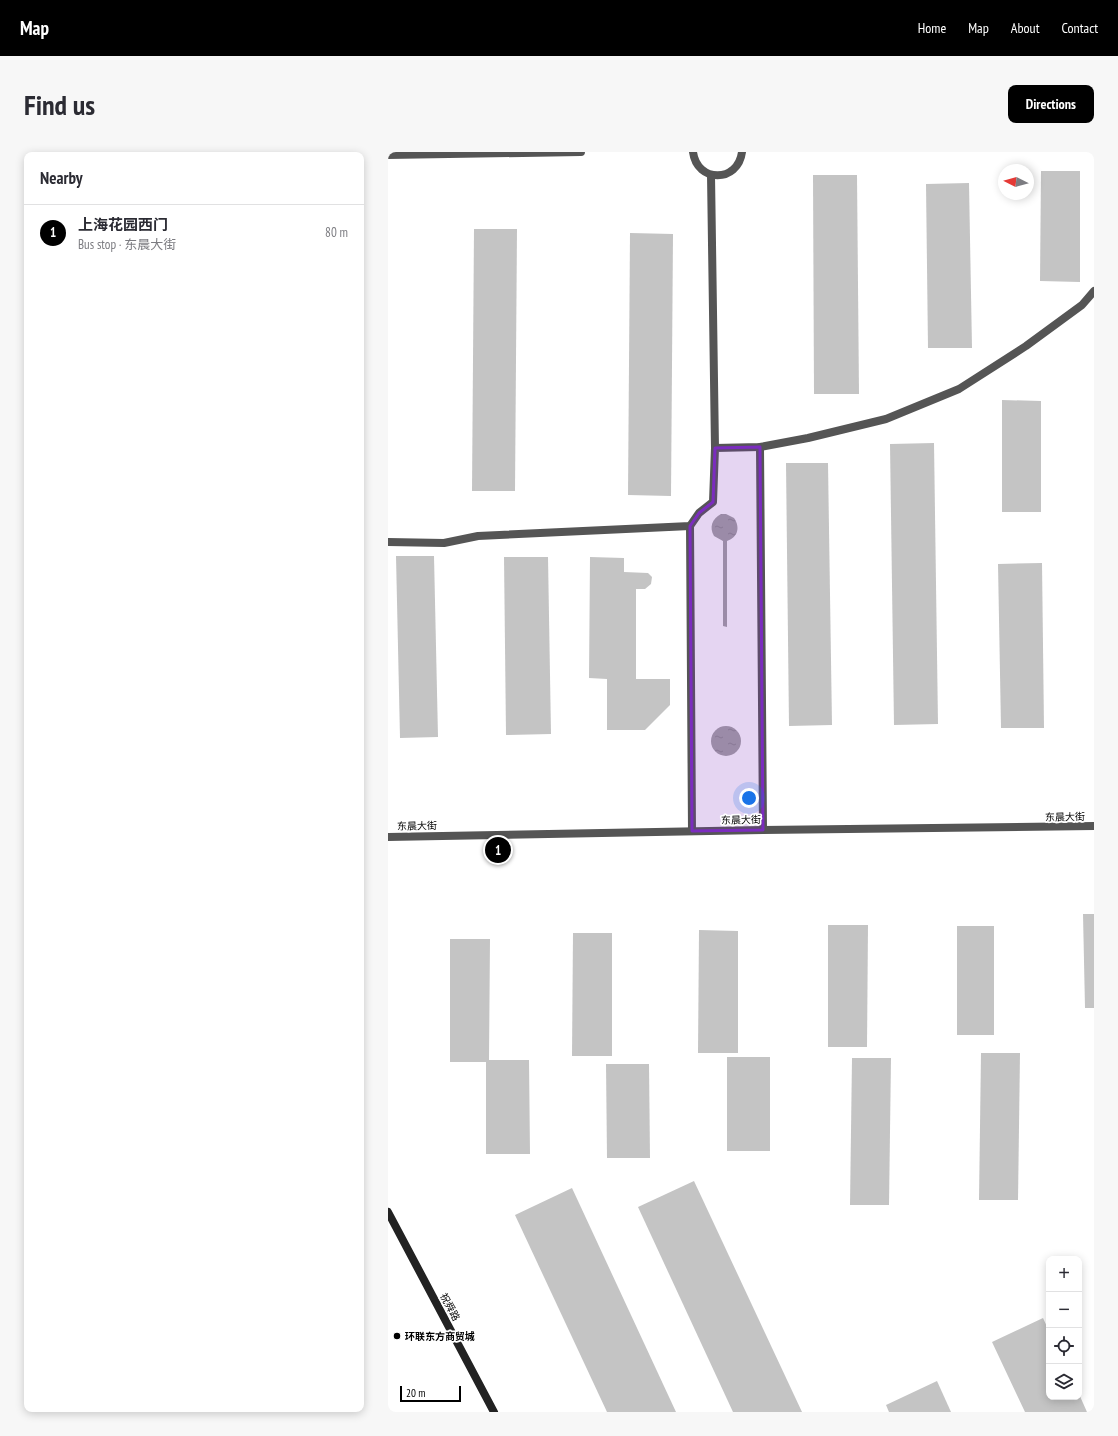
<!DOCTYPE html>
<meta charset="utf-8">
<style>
:root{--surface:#fff;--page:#f7f7f7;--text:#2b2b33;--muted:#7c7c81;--line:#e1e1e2;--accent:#000}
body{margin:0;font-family:"PT Sans Narrow","Noto Sans SC",sans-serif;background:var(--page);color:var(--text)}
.controls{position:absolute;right:12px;bottom:12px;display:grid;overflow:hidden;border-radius:8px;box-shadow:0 2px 10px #0003}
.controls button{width:36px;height:36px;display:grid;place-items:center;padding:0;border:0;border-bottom:1px solid var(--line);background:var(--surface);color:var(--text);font:20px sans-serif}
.compass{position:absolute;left:610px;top:12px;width:36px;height:36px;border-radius:50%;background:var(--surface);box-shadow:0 2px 10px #0003;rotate:276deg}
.scale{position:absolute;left:12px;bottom:10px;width:61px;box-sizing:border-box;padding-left:4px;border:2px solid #000;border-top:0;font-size:11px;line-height:14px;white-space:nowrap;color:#000;-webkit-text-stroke:3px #fff;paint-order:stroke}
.you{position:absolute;left:361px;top:646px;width:14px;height:14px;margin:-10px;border:3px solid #fff;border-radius:50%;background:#1a73e8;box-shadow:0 0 0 6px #1a73e833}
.badge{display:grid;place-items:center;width:26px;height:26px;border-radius:50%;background:var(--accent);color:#fff;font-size:13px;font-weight:700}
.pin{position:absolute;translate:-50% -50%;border:2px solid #fff;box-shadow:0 1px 4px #0006}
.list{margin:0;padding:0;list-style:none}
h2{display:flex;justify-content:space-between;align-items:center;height:52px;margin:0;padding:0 16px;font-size:17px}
h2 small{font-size:13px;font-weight:400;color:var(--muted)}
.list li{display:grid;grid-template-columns:26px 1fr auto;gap:12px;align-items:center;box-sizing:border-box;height:56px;padding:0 16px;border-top:1px solid var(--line)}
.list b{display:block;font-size:15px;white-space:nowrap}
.list p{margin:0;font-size:13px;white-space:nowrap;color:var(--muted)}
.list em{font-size:13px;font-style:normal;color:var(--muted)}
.icon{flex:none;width:22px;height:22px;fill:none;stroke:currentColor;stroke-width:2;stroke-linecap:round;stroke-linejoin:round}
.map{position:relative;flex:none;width:706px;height:1260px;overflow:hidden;border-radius:8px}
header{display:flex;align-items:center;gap:24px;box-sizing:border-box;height:56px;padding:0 20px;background:var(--accent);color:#fff}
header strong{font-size:19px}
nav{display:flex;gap:22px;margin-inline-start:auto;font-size:14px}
.intro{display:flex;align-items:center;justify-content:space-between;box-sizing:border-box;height:96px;padding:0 24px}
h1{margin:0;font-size:28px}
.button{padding:10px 18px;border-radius:8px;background:var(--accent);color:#fff;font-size:14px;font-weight:700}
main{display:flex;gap:24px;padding:0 24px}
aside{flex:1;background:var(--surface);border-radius:8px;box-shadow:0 2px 10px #0003}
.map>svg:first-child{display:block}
</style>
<header>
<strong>Map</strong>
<nav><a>Home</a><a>Map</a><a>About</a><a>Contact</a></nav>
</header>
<div class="intro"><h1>Find us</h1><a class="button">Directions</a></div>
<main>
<aside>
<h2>Nearby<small></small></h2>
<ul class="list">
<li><span class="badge">1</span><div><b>上海花园西门</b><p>Bus stop · 东晨大街</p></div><em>80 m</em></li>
</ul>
</aside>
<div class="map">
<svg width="706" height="1260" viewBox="0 0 706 1260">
<defs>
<pattern id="water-ripples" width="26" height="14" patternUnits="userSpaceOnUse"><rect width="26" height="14" fill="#a3a3a3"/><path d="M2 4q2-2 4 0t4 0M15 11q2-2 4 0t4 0" fill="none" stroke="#8b8b8b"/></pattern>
</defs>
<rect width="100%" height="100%" fill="#fff"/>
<g fill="url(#water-ripples)">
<path d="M333 362H338L346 366C353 376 349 386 339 389V475L335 474V389L326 384C321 375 324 367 333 362Z"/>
<circle cx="338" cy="589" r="15"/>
</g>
<g fill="#c4c4c4">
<polygon points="653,19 692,19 692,130 652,129"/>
<polygon points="425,23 469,23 471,242 426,242"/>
<polygon points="581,31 584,196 540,196 538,32"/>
<polygon points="86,77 129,77 127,339 84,339"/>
<polygon points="242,81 285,82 283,344 240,343"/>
<polygon points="614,248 653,249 653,360 614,360"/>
<polygon points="546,291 550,572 506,573 502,292"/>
<polygon points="398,311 440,311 444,573 401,574"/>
<polygon points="8,404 46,404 50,585 12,586"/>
<polygon points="116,405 160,405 163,582 118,583"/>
<polygon points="202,405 236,406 236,420 260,421 264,425 263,432 257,437 248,437 248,527 282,527 282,553 257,578 219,578 219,527 201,526"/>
<polygon points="654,411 656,576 613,576 610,412"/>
<polygon points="695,762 706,762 706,856 697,856"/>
<polygon points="440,773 480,773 479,895 440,895"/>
<rect x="569" y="774" width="37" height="109"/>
<polygon points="311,778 350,779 350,901 310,901"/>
<polygon points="185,781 224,781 224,904 184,904"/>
<polygon points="62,787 102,787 101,908 141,908 142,1002 98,1002 98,910 62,910"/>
<polygon points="593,901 632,901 630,1048 591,1048"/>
<rect x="339" y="905" width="43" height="94"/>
<polygon points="464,906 503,906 501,1053 462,1053"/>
<polygon points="218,912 261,912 262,1006 219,1006"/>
<polygon points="306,1029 414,1260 345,1260 250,1055"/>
<polygon points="184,1036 288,1260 219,1260 127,1063"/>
<polygon points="655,1166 661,1179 661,1245 691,1245 691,1242 699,1260 637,1260 604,1190"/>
<polygon points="549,1229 563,1260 501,1260 498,1253"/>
</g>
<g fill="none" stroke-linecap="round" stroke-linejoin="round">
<g stroke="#555" stroke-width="8">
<path d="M305 0C309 31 350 31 354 0"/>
<polyline points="0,3 193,0"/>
<polyline points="323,23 327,296"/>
</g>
<g stroke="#555" stroke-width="8">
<polyline points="372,295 375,678"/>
<polyline points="302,374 304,679"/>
<polyline points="0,390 56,391 90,384 302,374 311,361 325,350 327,296 372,295 420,286 498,267 571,237 638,194 694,153 706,139"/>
<polyline points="0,685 375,678 706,674"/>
</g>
<polyline stroke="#222" stroke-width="8" points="0,1060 106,1260"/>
</g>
<path fill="#7b2cbf" fill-opacity="0.2" stroke="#7b2cbf" stroke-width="3" stroke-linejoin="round" d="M372 295 375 678 304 679 302 374 311 361 325 350 327 296Z"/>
<circle fill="#000" stroke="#fff" stroke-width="1.5" cx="9" cy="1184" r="4"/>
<g text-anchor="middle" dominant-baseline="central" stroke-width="3.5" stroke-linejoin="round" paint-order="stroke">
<g font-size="10" fill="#000" stroke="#fff">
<text transform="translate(677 665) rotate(-1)">东晨大街</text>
<text transform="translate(353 668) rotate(-1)">东晨大街</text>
<text transform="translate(29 674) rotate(-1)">东晨大街</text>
<text transform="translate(62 1155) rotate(62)">祝舜路</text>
</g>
<g font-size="10" font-weight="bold" fill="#000" stroke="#fff" text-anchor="start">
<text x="17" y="1184">环联东方商贸城</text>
</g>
</g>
</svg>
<div class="controls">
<button>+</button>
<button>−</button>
<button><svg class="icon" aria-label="locate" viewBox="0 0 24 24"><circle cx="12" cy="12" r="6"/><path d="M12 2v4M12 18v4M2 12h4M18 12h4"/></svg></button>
<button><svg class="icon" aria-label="layers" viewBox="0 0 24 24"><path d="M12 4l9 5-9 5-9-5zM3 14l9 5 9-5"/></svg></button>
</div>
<svg class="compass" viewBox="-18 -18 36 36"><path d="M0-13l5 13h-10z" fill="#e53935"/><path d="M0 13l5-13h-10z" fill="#7c7c81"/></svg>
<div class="scale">20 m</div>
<div class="you"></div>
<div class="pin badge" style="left:110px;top:698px">1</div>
</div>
</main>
